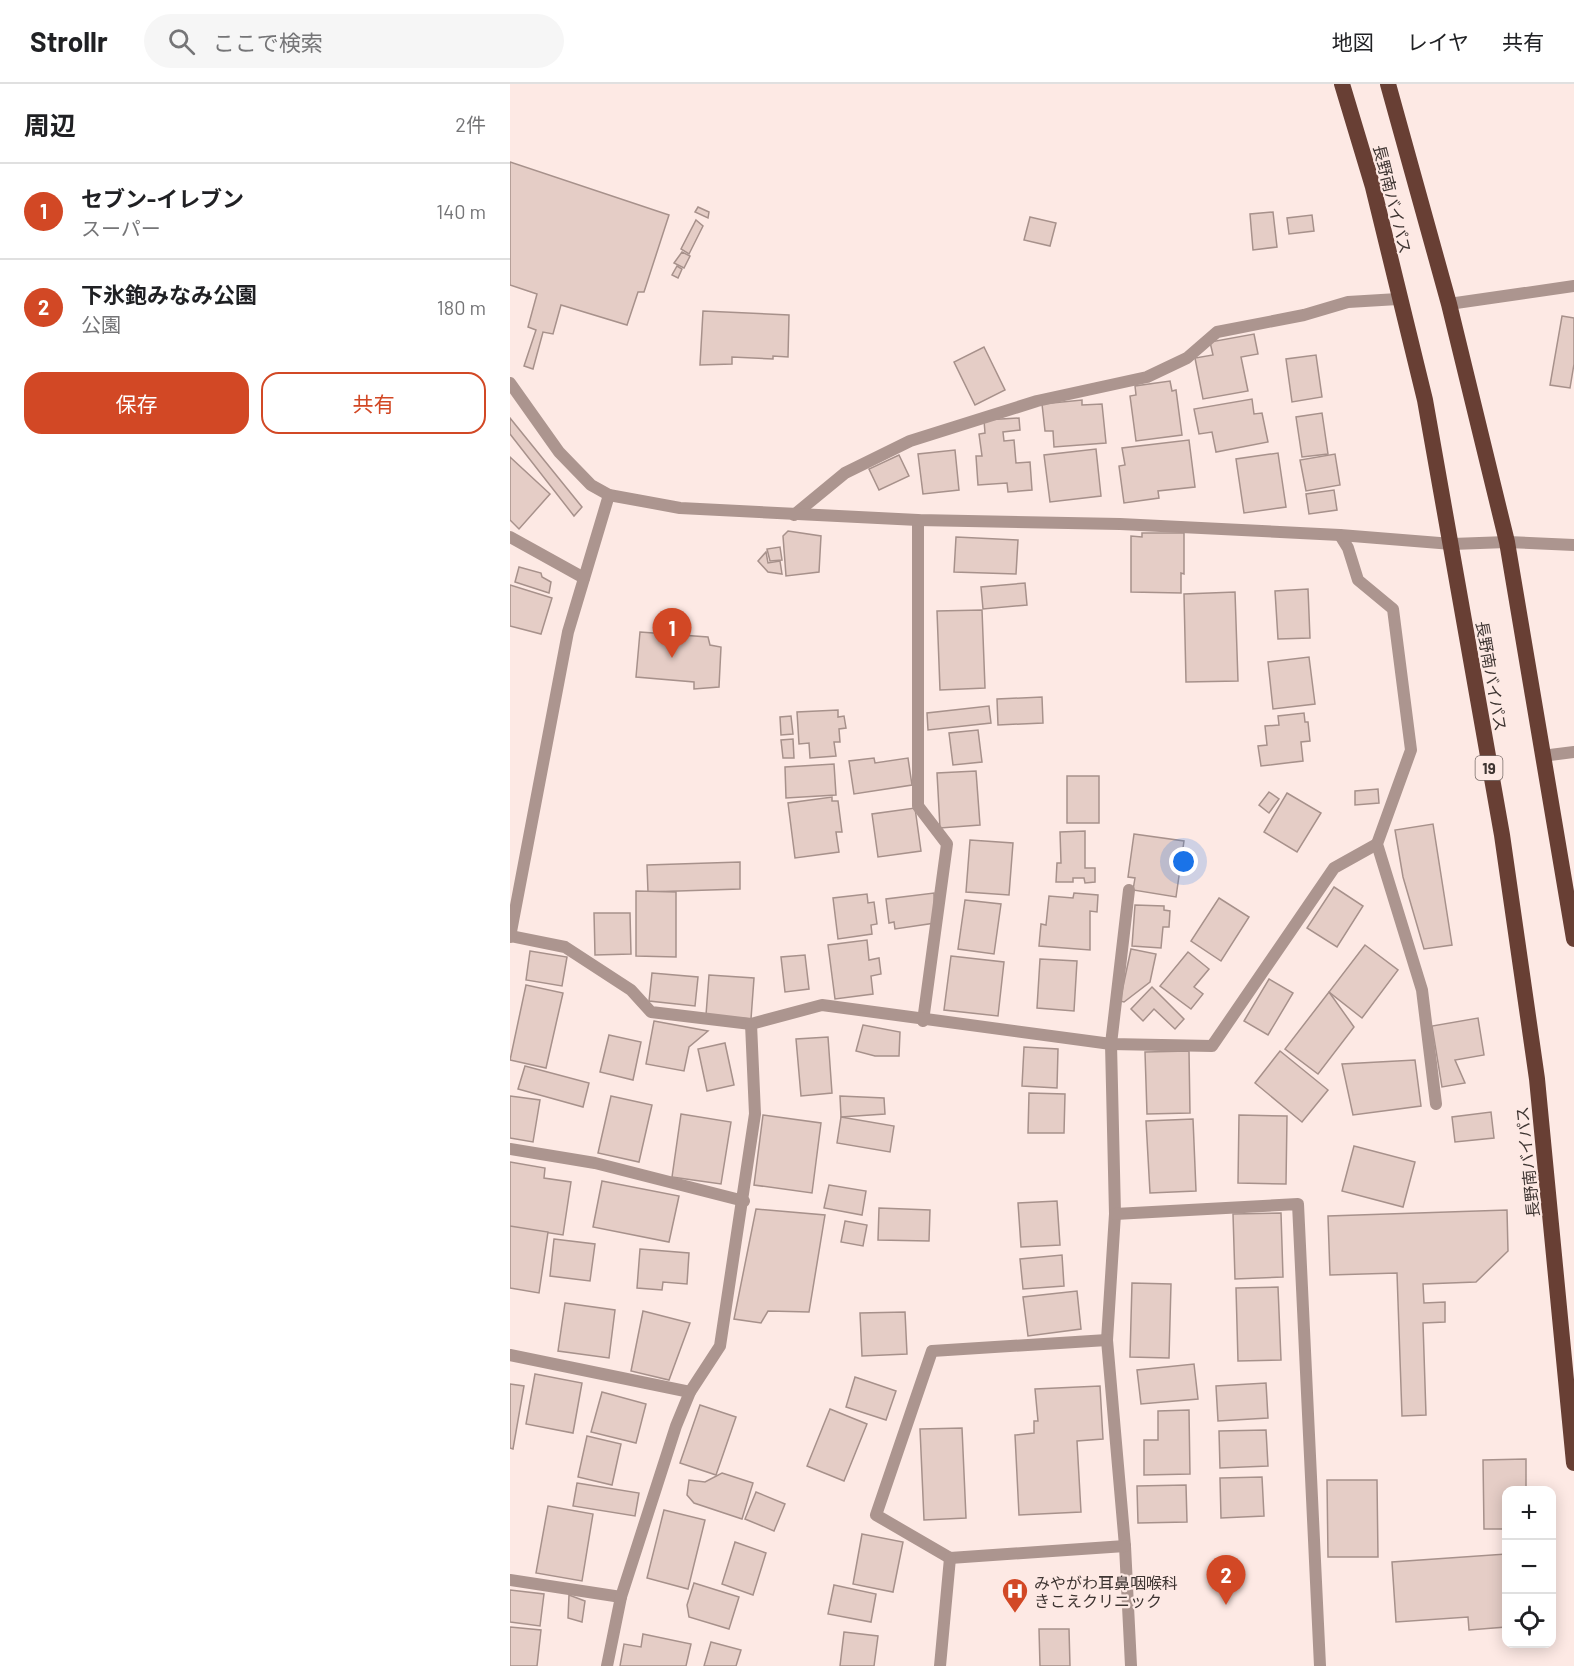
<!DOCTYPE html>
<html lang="ja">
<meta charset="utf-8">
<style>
:root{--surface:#fff;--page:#f6f6f6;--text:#202124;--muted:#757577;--line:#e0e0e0;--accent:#d24825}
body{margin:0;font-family:Barlow,"Noto Sans JP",sans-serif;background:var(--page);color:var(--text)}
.controls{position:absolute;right:18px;bottom:18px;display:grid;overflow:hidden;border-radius:12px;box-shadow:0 3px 15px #0003}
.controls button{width:54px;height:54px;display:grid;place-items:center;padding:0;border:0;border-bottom:2px solid var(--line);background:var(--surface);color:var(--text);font:30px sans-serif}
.you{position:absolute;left:674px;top:778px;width:21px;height:21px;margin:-15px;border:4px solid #fff;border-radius:50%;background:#1a73e8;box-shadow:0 0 0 9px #1a73e833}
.badge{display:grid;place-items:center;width:39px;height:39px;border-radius:50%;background:var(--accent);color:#fff;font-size:20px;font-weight:700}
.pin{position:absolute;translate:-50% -50px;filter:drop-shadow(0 2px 3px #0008)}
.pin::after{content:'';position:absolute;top:32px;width:21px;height:18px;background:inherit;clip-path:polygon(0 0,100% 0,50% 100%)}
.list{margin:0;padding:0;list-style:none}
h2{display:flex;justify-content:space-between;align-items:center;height:78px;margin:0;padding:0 24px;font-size:26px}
h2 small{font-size:20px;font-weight:400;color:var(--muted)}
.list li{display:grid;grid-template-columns:39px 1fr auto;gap:18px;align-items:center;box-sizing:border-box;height:96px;padding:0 24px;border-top:2px solid var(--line)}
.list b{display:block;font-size:22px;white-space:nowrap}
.list p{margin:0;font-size:20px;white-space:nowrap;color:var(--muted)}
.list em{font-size:20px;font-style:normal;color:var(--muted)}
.actions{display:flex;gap:12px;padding:18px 24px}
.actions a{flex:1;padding:14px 0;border:2px solid var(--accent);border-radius:18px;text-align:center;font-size:21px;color:var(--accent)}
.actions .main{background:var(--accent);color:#fff}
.icon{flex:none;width:33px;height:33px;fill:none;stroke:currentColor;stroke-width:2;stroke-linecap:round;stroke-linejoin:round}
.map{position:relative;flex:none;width:1064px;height:1582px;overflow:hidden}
header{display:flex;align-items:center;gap:36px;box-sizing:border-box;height:84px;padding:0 30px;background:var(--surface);border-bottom:2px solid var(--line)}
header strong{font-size:28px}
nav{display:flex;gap:33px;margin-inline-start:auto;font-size:21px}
.search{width:420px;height:54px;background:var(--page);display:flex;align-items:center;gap:15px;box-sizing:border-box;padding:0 21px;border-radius:33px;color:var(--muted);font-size:22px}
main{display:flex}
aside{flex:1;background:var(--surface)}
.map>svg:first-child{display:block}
</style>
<header>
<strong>Strollr</strong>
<div class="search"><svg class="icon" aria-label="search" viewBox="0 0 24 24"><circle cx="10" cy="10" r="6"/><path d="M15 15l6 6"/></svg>ここで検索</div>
<nav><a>地図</a><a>レイヤ</a><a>共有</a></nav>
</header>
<main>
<aside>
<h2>周辺<small>2件</small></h2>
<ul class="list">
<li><span class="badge">1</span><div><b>セブン-イレブン</b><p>スーパー</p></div><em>140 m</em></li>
<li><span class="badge">2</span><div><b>下氷鉋みなみ公園</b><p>公園</p></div><em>180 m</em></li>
</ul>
<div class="actions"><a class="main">保存</a><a>共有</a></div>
</aside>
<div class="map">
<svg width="1064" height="1582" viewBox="0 0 1064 1582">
<rect width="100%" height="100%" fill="#fde9e4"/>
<g fill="#e5cdc6" stroke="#a7918b" stroke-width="1.5">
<polygon points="0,78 159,131 134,208 128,208 117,241 51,221 43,250 33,248 23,285 14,282 26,246 18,243 27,210 0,201"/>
<polygon points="188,123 199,128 198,134 185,128"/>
<polygon points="763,128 767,163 743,166 740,130"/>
<polygon points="802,131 804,147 779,150 777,134"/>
<polygon points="520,133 546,139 540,162 514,156"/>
<polygon points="186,136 193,142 179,170 171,165"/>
<polygon points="172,168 180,172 174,184 164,179"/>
<polygon points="167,182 172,185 168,194 162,191"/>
<polygon points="193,227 279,231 278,273 263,272 263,275 222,273 222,280 190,281"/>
<polygon points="1052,232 1064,234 1064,280 1060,304 1040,301"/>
<polygon points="744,250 748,270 731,273 738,307 693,315 685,274 703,271 700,258"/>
<polygon points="474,263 495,306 465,321 444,278"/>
<polygon points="806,271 812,313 782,318 776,275"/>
<polygon points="660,297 662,307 666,306 672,351 626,357 620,312 626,311 625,302"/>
<polygon points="742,315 744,330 752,329 758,358 706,368 702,348 689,350 684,325"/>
<polygon points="572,316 572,321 592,320 596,359 544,363 543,347 535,347 532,320"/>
<polygon points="812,329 818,370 792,373 786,333"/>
<polygon points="0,334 72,423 64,432 0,350"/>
<polygon points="509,334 510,346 493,348 494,357 504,356 506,379 520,378 522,406 498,408 497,399 468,401 466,372 472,372 469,350 475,349 474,336"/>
<polygon points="679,356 685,403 648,407 649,414 614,419 609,382 615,381 612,364"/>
<polygon points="586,365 591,412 540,418 534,371"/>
<polygon points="445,366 449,406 413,410 408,370"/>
<polygon points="768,369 776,423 734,429 726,375"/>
<polygon points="825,370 830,401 796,407 790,376"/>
<polygon points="389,371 399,392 369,406 359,385"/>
<polygon points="0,373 40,410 9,445 0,436"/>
<polygon points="824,406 827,426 799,430 796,410"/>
<polygon points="278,447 311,452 309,488 276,492 273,452"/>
<polygon points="632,449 674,449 674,490 671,489 671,509 621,508 621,452 632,453"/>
<polygon points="446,453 508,456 506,490 444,488"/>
<polygon points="270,463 272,476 260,477 257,465"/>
<polygon points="256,468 258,479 270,477 272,490 258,488 248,477"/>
<polygon points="9,483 31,489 32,493 41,498 39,509 5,498"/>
<polygon points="515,499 517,521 473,525 471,503"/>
<polygon points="0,501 42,514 31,550 0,542"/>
<polygon points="798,505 800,554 768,555 765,507"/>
<polygon points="725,508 728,597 676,598 674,510"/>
<polygon points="472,526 475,604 430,606 427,527"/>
<polygon points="130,548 198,553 200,561 211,563 209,603 184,605 184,598 126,593"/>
<polygon points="799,573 805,620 763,625 758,578"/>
<polygon points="532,613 533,639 488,641 487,615"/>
<polygon points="479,622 481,639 418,646 417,629"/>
<polygon points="328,626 328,633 334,632 336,644 329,645 330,658 324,658 326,672 300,674 299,659 289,660 287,628"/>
<polygon points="794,629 795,638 798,638 800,657 791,658 793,677 751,682 748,662 757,661 755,642 769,641 768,632"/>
<polygon points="281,632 283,650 271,651 270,633"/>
<polygon points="468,646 472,678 443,681 439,649"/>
<polygon points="283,655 284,674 273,674 271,656"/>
<polygon points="364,674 365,679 398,674 402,701 344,710 339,677"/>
<polygon points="324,680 326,711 276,714 275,683"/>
<polygon points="466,687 470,741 430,744 427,689"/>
<rect x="557" y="692" width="32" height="47"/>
<polygon points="868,705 869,719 845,721 845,707"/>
<polygon points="759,708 769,715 759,729 749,721"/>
<polygon points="777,709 811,729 787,768 754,748"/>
<polygon points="322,713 322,717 328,717 332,748 326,748 329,768 285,774 278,719"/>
<polygon points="405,724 411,767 368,773 362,730"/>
<polygon points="923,740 942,861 914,865 893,793 885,746"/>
<polygon points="575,747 575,784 585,784 585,798 575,799 574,794 563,794 563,798 546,798 547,779 551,779 550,748"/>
<polygon points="624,750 674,757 666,813 623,806 625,794 618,793"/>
<polygon points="460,756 503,759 499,811 456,808"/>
<polygon points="230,778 230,805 138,808 137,781"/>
<polygon points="824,803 853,822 827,863 797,844"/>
<polygon points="126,807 166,808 166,873 126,872"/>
<polygon points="424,809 425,839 385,845 384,838 379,839 376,815"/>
<polygon points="564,809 588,811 587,828 580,827 580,866 529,862 531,840 536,841 539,812 563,814"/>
<polygon points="357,810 358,819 364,818 367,840 361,841 362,850 328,855 323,814"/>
<polygon points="709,814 739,833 711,877 681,857"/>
<polygon points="455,816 491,820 484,870 448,865"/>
<polygon points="625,821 654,822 654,826 660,827 659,843 653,843 651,864 622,862"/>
<polygon points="84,829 120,829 121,870 85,871"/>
<polygon points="357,856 359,876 369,874 371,890 361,892 363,910 325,915 318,861"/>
<polygon points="855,861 888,886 852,934 819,908"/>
<polygon points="621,865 646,870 640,898 614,918 610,917"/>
<polygon points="20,867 57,873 52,902 16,896"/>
<polygon points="678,868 699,885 684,903 693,910 681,925 650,902"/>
<polygon points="295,871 299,905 275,908 271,873"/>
<polygon points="441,872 494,878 488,932 434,926"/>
<polygon points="530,875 567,877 564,927 527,924"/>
<polygon points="142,889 188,893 185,922 139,917"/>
<polygon points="199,891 244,894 241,935 196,931"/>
<polygon points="759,895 783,909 758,951 734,937"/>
<polygon points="16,901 53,909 36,984 0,976"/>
<polygon points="642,903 674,935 665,945 644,925 633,937 621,925"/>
<polygon points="819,908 844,943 808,990 775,965"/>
<polygon points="968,934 974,971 945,976 955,999 932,1003 922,942"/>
<polygon points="144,937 198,947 179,963 174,987 136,980"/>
<polygon points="353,941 390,948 389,972 365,972 346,967"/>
<polygon points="99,951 131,958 123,996 90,988"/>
<polygon points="318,953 322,1009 291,1012 286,955"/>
<polygon points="215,959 224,1001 197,1007 188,965"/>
<polygon points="514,963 548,965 547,1004 512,1002"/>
<polygon points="679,967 680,1029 637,1030 635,968"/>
<polygon points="770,967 818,1006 792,1038 745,999"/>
<polygon points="905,976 911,1022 843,1031 832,980"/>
<polygon points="15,982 79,999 73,1023 8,1005"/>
<polygon points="519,1009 555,1010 554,1049 518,1049"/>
<polygon points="0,1012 30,1016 23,1058 0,1054"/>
<polygon points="101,1012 142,1021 129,1078 88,1069"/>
<polygon points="330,1012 374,1014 375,1030 331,1033"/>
<polygon points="981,1028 984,1054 945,1058 942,1033"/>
<polygon points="171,1030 221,1038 211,1100 162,1093"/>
<polygon points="253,1031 311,1039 302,1109 244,1101"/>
<polygon points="729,1031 777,1032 776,1100 728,1099"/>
<polygon points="331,1033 384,1042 380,1068 327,1059"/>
<polygon points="683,1035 686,1107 640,1109 636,1037"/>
<polygon points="844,1062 905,1078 893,1123 832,1107"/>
<polygon points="0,1078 35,1084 34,1094 61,1098 53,1151 0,1143"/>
<polygon points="92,1097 169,1112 159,1158 83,1143"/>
<polygon points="319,1101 356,1107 352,1131 314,1124"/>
<polygon points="547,1117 550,1161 511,1163 508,1119"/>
<polygon points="369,1124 420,1126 419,1157 368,1156"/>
<polygon points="246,1125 315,1131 299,1228 258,1227 251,1239 224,1235"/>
<polygon points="997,1126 998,1167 966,1198 913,1200 914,1219 935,1218 935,1238 913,1239 916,1331 892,1332 887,1189 820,1191 818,1132"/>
<polygon points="771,1129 773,1193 725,1195 723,1130"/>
<polygon points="335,1137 357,1141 353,1162 331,1158"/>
<polygon points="0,1142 38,1148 29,1209 0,1204"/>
<polygon points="44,1155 85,1160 80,1197 40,1192"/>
<polygon points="130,1165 179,1169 177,1200 153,1198 152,1206 127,1204"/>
<polygon points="552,1171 554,1202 513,1205 510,1175"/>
<polygon points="622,1199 661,1200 659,1274 620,1273"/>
<polygon points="768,1203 771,1276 728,1277 726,1204"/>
<polygon points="567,1207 571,1245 518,1252 513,1213"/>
<polygon points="55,1219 105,1226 99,1274 48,1267"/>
<polygon points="133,1227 180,1239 159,1296 121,1287"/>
<polygon points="395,1228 397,1270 352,1272 350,1229"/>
<polygon points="684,1280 688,1315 631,1320 627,1286"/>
<polygon points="25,1290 72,1299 63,1349 16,1340"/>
<polygon points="345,1293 386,1307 376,1336 336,1323"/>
<polygon points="756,1299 758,1334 708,1337 706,1302"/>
<polygon points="0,1300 14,1302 3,1365 0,1364"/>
<polygon points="590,1302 593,1355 567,1357 571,1428 509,1431 505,1351 524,1349 524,1337 528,1337 525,1305"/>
<polygon points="92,1308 136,1320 126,1359 81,1348"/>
<polygon points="190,1321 226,1333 206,1391 170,1379"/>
<polygon points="320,1325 357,1340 334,1397 297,1382"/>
<polygon points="679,1326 680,1390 634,1391 634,1356 648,1356 648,1327"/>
<polygon points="452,1344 456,1434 414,1436 410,1345"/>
<polygon points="756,1346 758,1382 710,1384 709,1347"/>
<polygon points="77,1352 111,1360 102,1401 68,1393"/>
<polygon points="1016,1375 1016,1406 996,1406 996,1445 974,1445 973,1376"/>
<polygon points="212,1389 243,1399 232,1435 184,1419 177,1411 179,1396 195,1398"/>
<polygon points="752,1393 754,1432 711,1434 710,1394"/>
<polygon points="817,1396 867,1396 868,1473 818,1473"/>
<polygon points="67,1399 129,1409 125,1432 63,1422"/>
<polygon points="676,1401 677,1438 628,1439 627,1402"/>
<polygon points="246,1408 275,1420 264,1447 235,1435"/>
<polygon points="38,1422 83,1430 72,1497 26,1489"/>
<polygon points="154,1426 195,1436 178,1505 137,1494"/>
<polygon points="352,1450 393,1458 383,1508 343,1500"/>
<polygon points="225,1458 256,1469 243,1511 212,1500"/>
<polygon points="996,1470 996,1543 959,1546 958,1533 886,1538 882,1478"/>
<polygon points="184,1499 229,1513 219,1545 179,1533 177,1521"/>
<polygon points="324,1501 366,1510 361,1538 318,1530"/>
<polygon points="0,1506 34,1510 30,1542 0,1538"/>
<polygon points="59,1511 75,1517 72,1538 58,1534"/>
<polygon points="0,1543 31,1546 27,1582 0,1582"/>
<polygon points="529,1545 559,1545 560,1582 530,1582"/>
<polygon points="334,1548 368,1552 364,1582 330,1582"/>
<polygon points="133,1550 181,1560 176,1582 110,1582 114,1560 131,1563"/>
<polygon points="201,1558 231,1566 226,1582 194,1582"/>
</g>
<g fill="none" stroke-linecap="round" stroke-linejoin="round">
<g stroke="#ac958f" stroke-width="12">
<polyline points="939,220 1064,202"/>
<polyline points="284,431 335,389 400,357 527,317 637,293 677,274 707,248 794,231 838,218 888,215"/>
<polyline points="408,436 408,722 437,760 413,937"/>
<polyline points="830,451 838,464 848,496 883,525 901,666 867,760 912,906 926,1020"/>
<polyline points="0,453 74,494"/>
<polyline points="1032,672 1064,668"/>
<polyline points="619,806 601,960 605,1130 597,1256 615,1462 621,1582"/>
<polyline points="0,852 55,863 121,906 141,928 241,940 312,921 601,960 702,962 824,784 867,760"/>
<polyline points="0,853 58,548 99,411"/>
<polyline points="0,1065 85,1079 234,1117"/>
<polyline points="605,1130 788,1120 810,1582"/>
<polyline points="597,1256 422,1267 366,1431 440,1474 615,1462"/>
<polyline points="0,1271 180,1308"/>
<polyline points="0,1496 111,1513"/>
<polyline points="97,1582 111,1513 166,1342 180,1308 210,1262 245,1030 241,940"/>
<polyline points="430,1582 440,1474"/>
</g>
<polyline stroke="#ac958f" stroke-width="12" points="0,299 49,368 81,401 99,411 170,424 408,436 610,440 830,451 942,460 997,458 1064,461"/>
<g stroke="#683f34" stroke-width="16">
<polyline points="832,0 863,103 915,316 992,751 1027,995 1064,1379"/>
<polyline points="878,0 939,220 997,458 1064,855"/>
</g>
</g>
<defs>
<g id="hospital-pin" transform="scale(1.35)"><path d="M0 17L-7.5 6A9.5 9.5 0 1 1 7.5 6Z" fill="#d24825" stroke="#fde9e4"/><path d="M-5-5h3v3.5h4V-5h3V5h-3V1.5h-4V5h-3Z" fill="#fff"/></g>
</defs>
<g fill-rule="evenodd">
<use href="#hospital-pin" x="505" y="1507"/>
</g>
<g text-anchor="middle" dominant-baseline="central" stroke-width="4.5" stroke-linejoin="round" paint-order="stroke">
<rect fill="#fde9e4" stroke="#776b67" stroke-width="1.5" x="965.5" y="672" width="27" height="24" rx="4.5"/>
<g font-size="15" font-weight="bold" fill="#3e3532">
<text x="979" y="684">19</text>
</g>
<g font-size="16" fill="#3e3532" stroke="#fde9e4">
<text transform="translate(883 115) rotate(76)">長野南バイパス</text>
<text transform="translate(982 592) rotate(80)">長野南バイパス</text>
<text transform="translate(1017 1078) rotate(-96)">長野南バイパス</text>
</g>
<g font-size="16" fill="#3e3532" stroke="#fde9e4" text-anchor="start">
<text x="524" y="1498">みやがわ耳鼻咽喉科<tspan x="524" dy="18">きこえクリニック</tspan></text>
</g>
</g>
</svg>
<div class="controls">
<button>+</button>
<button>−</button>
<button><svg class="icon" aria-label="locate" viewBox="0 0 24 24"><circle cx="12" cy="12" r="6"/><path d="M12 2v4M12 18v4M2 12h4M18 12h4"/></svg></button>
</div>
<div class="you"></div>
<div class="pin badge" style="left:162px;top:574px">1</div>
<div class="pin badge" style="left:716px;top:1521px">2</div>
</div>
</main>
